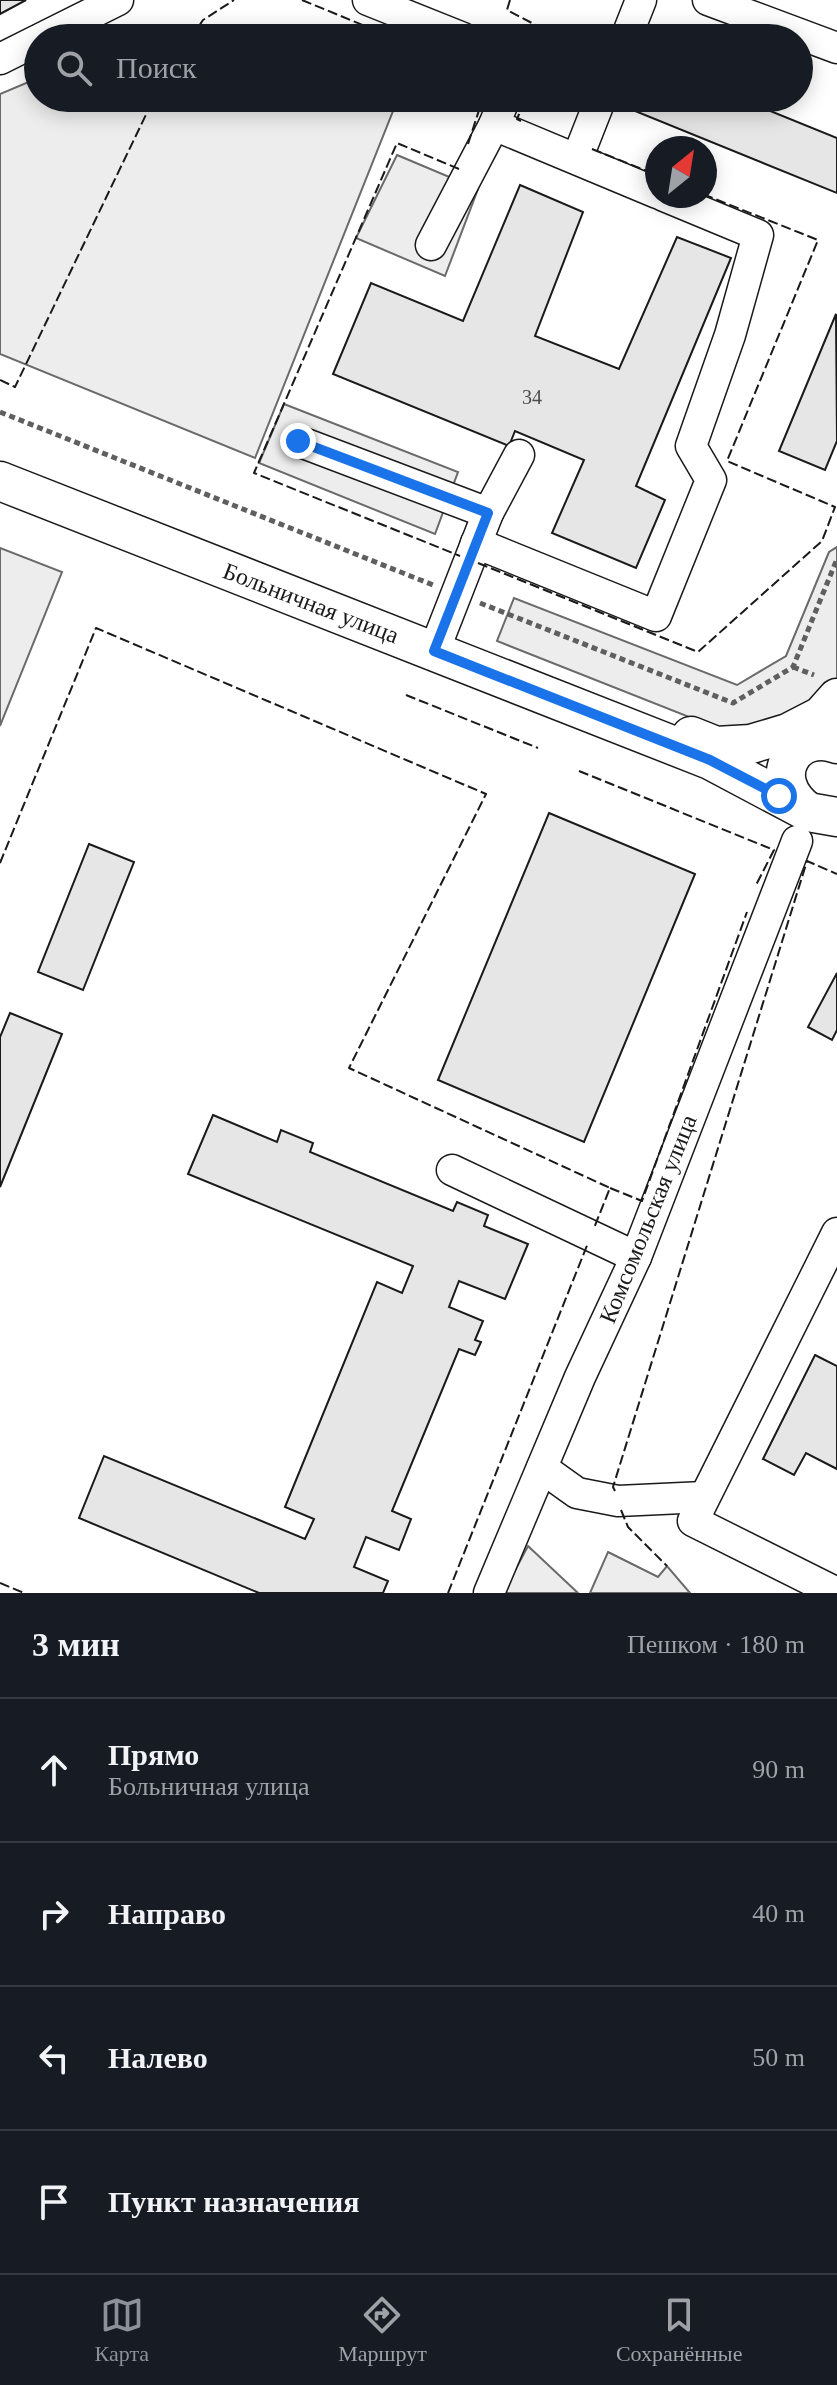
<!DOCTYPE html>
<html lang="ru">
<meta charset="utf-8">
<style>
:root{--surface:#171b24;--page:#242831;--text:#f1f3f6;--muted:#9ea1a6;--line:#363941;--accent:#8c9099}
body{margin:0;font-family:Georgia,serif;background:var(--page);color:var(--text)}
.compass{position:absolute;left:645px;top:136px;width:72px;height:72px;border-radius:50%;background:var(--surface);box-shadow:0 4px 20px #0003;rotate:30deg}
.stop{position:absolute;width:24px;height:24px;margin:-18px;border:6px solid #1a73e8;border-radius:50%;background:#fff}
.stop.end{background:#1a73e8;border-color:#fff;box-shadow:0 2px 8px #0008}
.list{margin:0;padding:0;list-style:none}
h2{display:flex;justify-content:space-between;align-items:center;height:104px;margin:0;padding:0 32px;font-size:34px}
h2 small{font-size:26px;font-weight:400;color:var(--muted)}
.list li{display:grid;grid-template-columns:52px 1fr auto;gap:24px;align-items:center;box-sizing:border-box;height:144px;padding:0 32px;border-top:2px solid var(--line)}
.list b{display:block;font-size:30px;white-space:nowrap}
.list p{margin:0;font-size:26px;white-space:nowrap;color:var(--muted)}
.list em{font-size:26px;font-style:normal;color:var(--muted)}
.icon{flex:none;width:44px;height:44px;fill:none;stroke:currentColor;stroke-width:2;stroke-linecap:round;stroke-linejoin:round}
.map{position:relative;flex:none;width:837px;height:1593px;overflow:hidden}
.search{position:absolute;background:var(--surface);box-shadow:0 4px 20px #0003;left:24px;right:24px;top:24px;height:88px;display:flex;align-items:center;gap:20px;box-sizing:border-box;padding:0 28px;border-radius:44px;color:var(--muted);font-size:30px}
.sheet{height:680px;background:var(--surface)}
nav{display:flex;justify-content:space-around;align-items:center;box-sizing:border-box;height:112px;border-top:2px solid var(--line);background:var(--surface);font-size:22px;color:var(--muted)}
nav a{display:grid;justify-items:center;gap:4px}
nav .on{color:var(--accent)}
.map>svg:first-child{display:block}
</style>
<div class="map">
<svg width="837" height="1593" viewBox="0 0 837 1593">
<rect width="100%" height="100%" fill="#fff"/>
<g fill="#ededed" stroke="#6a6a6a" stroke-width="2">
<polygon points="38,78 38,98 85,98 90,101 95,98 376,98 395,106 255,458 0,354 0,94"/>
<polygon points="397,155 478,189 445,276 356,238"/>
<polygon points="284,404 458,472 435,534 259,463"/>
<polygon points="837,547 837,678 835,684 814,710 732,734 497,641 514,598 737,685 786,656 829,552"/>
<polygon points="0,548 62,572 0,726"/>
<polygon points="528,1546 578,1593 503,1593"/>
<polygon points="608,1552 658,1577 667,1566 690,1593 590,1593"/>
</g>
<g fill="#e6e6e6" stroke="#1a1a1a" stroke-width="2">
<polygon points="0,0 26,0 0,14"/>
<polygon points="640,98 738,98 837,138 837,193 635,111"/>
<polygon points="520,185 583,212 535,336 619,369 677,237 731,258 636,486 665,500 636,568 552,533 584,460 515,431 509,446 333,374 371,283 463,321"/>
<polygon points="836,314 837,441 825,470 779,451"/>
<polygon points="549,813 695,874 584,1142 438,1080"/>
<polygon points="89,844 134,862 83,990 38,972"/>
<polygon points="837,973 837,1030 832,1040 808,1027"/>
<polygon points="10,1013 62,1034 0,1187 0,1037"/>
<polygon points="213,1115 277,1142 281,1130 313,1143 310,1152 453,1211 457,1202 488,1215 484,1226 528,1244 505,1299 459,1281 449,1307 483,1321 475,1340 481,1342 475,1355 459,1349 392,1511 411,1519 399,1550 366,1537 354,1567 388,1581 383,1593 259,1593 79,1518 104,1456 305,1539 314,1519 285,1507 377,1282 402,1293 413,1266 188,1174"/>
<polygon points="815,1355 837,1366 837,1469 806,1453 794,1475 763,1459"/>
</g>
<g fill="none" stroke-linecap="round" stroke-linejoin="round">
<g stroke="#1a1a1a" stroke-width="33">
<g id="minor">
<polyline points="368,0 463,38"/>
<polyline points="708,0 837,48"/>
<polyline points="42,38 118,0"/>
<polyline points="626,38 641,0"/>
<polyline points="0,59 38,40"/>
<polyline points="494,125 505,98"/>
<polyline points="577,159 601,98"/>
<polyline points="431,245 494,125 657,193"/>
<polyline points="298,441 488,513"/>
<polyline points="476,543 656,616 711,480 691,446 730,335 758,235 664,196"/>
<polyline points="434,651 488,513 519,455"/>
<polyline points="452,1170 636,1257"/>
<polyline points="837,1233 693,1521 837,1593"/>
<polyline points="542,1468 577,1493 618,1501 704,1497"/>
<polyline points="489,1593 580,1377 636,1257 797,841"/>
</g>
</g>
<g stroke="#1a1a1a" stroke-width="41">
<g id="major">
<polyline points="0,481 710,760 808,812 837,817"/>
<polyline points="691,736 716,746 751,744 788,733 821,716 837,698"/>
<path d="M807 811C763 778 795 728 837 744"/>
</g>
</g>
<g stroke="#5f5f5f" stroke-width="5" stroke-dasharray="6 4" stroke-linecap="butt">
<polyline points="0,412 433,585"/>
<polyline points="480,603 733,703 793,667 837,559"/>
<polyline points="793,667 814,675"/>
</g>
<use href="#minor" stroke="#fff" stroke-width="30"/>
<use href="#major" stroke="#fff" stroke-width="38"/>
<g stroke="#1a1a1a" stroke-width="2" stroke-dasharray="10 4" stroke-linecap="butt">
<polyline points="302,0 394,38"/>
<polyline points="510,0 507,10 553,34 551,38"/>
<polyline points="191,38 203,20 234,0"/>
<polyline points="521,121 517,119 526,98"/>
<polyline points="468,144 483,98"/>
<polyline points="592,149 657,175"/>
<polyline points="459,169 397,143 254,473 460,556"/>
<polyline points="0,380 15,387 154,98"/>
<polyline points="478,563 698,652 822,541 835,507 727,461 818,240 705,195"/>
<polyline points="406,695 538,748"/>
<polyline points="579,771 774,850 755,887"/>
<polyline points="0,863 96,628 486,794 349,1068 610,1188 594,1228"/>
<polyline points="610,1188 642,1201 747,912"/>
<polyline points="615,1491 613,1487 807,861 837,874"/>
<polyline points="621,1510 628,1527 667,1566"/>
<polyline points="0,1583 24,1593"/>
<polyline points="448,1593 588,1243"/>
</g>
</g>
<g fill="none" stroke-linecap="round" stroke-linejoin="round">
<polyline stroke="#1a73e8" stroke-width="10" points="298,441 488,513 434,651 710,760 779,796"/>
</g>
<g text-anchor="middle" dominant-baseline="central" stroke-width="6" stroke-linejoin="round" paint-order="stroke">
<g font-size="20" fill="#4d4d4d">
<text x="532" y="397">34</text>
</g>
<g font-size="24" fill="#1a1a1a" stroke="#fff">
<text transform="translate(311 603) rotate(21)">Больничная улица</text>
<text transform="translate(648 1219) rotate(-68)">Комсомольская улица</text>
</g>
</g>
</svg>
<svg class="compass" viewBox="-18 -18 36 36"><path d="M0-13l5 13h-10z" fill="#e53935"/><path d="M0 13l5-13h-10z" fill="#9ea1a6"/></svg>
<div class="stop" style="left:779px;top:796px"></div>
<div class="stop end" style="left:298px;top:441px"></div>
<div class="search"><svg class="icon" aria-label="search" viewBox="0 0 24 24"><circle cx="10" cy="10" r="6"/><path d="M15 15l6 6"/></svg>Поиск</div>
</div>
<section class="sheet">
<h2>3 мин<small>Пешком · 180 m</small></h2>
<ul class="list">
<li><svg class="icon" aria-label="ahead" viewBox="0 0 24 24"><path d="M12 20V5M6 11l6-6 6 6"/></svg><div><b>Прямо</b><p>Больничная улица</p></div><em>90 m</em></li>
<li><svg class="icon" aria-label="right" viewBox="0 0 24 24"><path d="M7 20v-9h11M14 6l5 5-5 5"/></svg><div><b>Направо</b></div><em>40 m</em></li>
<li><svg class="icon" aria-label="left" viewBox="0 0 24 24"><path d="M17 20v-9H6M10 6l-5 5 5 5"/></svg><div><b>Налево</b></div><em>50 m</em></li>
<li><svg class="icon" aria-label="arrive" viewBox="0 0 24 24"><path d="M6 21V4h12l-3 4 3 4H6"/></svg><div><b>Пункт назначения</b></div></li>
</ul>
</section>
<nav>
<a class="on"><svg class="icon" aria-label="map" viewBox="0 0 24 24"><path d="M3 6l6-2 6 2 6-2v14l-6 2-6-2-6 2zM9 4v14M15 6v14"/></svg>Карта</a>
<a><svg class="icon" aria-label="directions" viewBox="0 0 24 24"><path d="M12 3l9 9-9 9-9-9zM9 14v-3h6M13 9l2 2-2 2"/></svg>Маршрут</a>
<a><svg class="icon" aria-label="saved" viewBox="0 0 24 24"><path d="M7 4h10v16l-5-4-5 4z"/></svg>Сохранённые</a>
</nav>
